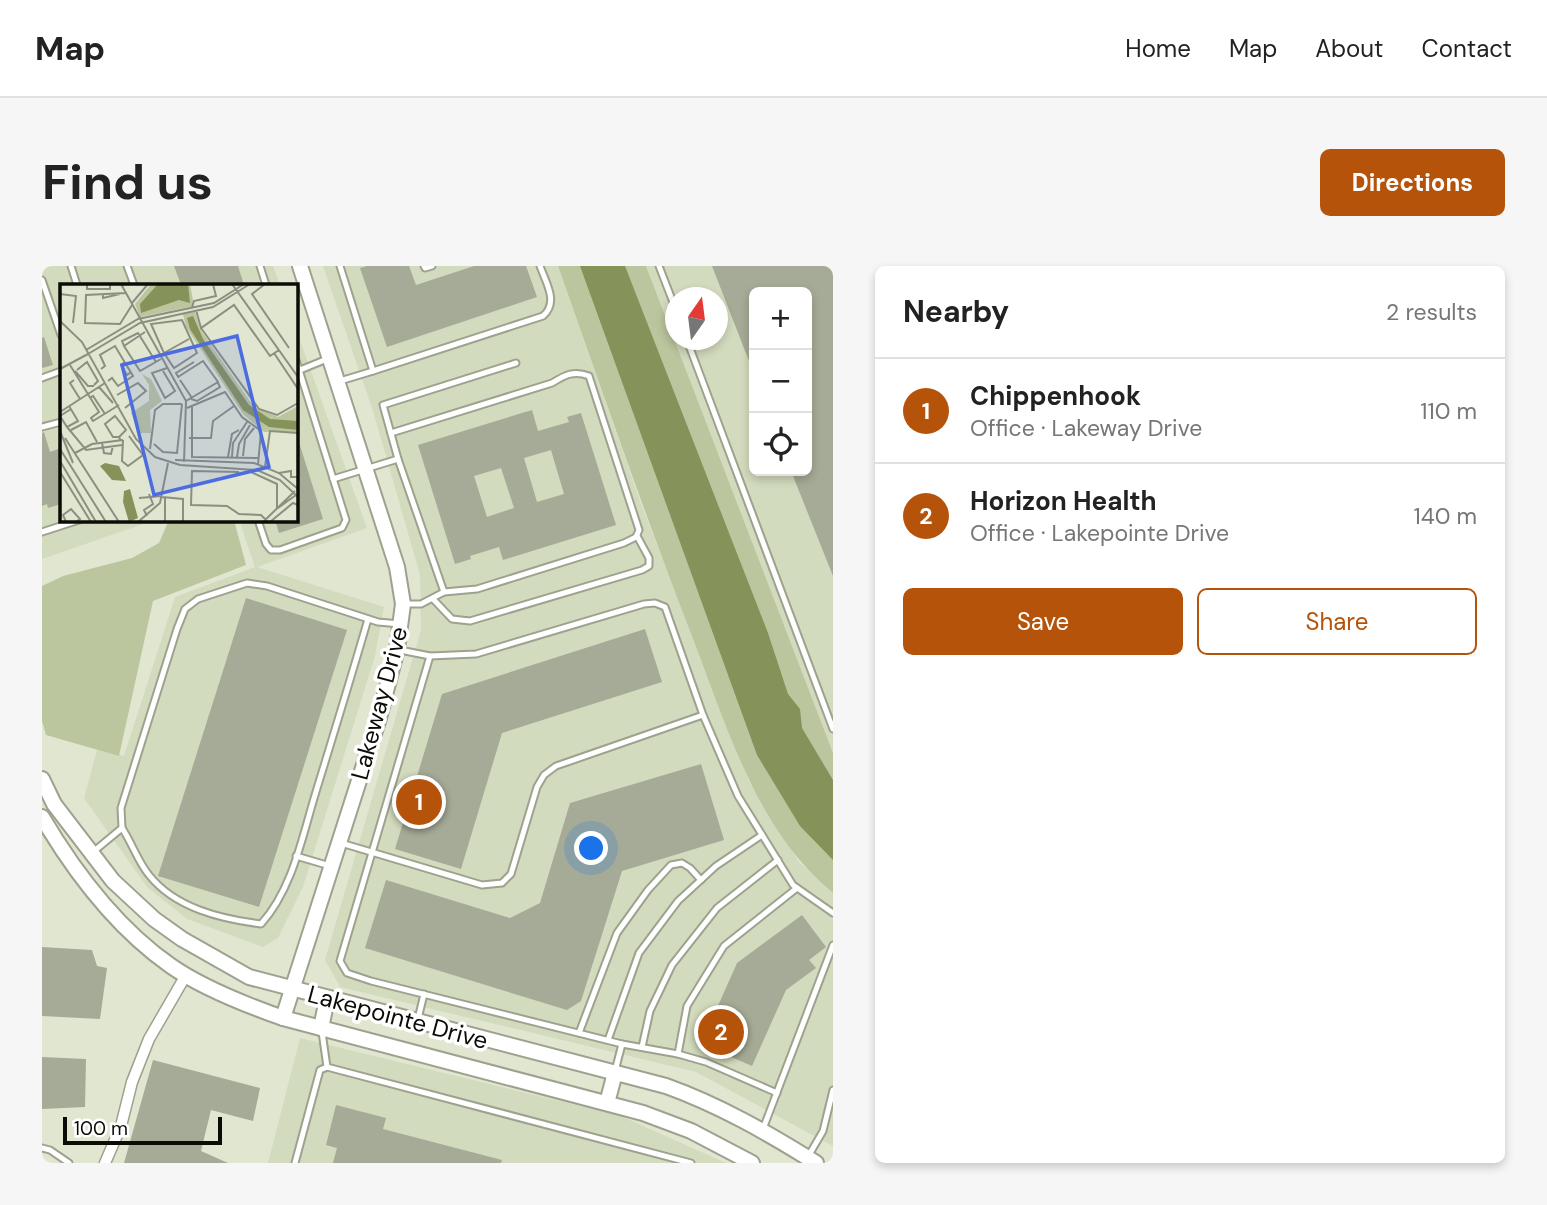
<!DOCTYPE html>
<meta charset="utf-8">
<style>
:root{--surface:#fff;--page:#f6f6f6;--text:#222;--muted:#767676;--line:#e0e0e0;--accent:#b45309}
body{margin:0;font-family:"DM Sans",sans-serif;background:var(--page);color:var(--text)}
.controls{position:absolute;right:21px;top:21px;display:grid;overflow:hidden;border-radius:10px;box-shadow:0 4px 10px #0003}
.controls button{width:63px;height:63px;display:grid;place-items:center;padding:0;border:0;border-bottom:2px solid var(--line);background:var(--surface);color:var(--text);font:35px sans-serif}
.compass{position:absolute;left:623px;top:21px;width:63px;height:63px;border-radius:50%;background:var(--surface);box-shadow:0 4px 10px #0003;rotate:14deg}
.scale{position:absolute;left:21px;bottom:18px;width:159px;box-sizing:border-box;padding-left:7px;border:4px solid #0b0c06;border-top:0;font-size:19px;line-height:24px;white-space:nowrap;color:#0b0c06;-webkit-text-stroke:5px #fff;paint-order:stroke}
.you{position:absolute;left:550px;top:583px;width:24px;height:24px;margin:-18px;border:5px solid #fff;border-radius:50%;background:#1a73e8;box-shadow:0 0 0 10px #1a73e833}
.badge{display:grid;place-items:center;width:46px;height:46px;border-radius:50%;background:var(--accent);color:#fff;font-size:23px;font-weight:700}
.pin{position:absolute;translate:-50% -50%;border:4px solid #fff;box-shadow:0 2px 7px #0006}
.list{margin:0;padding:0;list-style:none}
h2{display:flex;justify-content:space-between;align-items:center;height:91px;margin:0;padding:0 28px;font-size:30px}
h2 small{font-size:23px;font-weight:400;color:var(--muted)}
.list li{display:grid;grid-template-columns:46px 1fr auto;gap:21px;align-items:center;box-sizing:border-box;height:105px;padding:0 28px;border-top:2px solid var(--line)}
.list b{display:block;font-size:26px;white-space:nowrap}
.list p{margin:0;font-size:23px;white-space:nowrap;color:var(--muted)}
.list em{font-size:23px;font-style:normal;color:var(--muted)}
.actions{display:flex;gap:14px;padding:21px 28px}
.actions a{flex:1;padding:16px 0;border:2px solid var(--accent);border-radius:10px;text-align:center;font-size:24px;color:var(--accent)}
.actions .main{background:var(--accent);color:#fff}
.icon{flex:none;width:38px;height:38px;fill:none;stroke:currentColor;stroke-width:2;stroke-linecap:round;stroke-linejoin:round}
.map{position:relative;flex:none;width:791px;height:897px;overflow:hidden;border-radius:10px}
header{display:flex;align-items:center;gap:42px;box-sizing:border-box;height:98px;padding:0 35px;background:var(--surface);border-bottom:2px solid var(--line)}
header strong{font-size:33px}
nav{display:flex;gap:38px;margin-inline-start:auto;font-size:24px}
.intro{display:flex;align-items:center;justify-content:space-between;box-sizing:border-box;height:168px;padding:0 42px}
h1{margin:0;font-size:49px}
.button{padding:18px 32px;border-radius:10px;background:var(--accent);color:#fff;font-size:24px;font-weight:700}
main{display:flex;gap:42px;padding:0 42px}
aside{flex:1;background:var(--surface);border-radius:10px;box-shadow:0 4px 10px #0003}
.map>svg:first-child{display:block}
</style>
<header>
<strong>Map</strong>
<nav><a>Home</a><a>Map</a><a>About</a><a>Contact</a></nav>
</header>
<div class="intro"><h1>Find us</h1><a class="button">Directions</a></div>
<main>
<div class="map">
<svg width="791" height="897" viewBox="0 0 791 897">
<rect width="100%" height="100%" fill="#e1e6d1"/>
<g fill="#d3dbbe" fill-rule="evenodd">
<polygon points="0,0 231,0 238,19 19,19 19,254 113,254 0,293"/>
<polygon points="281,0 516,0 602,246 707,515 757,596 791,627 791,880 654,806 298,721 283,694 379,364 378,309 331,145"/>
<path d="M604 0H791V487L790 486ZM712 26H765V205H712ZM634 32H676V74H634Z"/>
<polygon points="254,63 325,262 215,301 342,341 333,390 261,621 236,672 221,681 145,653 105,621 42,532 55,484 82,490 133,331 213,301 197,254 254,254"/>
<polygon points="258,772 579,850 684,897 226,897"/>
</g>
<g fill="#bcc69e">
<path d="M516 0H604L791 487V627C713 564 683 454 648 365 601 244 559 122 516 0Z"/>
<polygon points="127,254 192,254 204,299 111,335 77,490 4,469 0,455 0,320 21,310 90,292 117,277"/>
</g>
<polygon fill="#859259" points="538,0 583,0 726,367 746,428 758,443 760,462 791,514 791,594 758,560 715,489"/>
<g fill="#a5ab96" fill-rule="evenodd">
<polygon points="132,0 196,0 202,19 139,19"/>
<polygon points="325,0 367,0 374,19 432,0 484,0 495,31 345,81 318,2"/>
<polygon points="670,0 791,0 791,310 749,205 765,205 765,26 712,26 712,108"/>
<polygon points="2,71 11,99 0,102 0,72"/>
<path d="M490 144 496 165 527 156 525 151 539 147 574 259 461 294 457 281 428 290 429 293 413 298 376 179ZM509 184 522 228 495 236 482 192ZM459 202 472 242 445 251 432 210Z"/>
<polygon points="2,166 8,186 19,182 19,238 6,242 5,238 0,240 0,167"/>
<polygon points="254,173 256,173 281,253 237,267 233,254 254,254"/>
<polygon points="204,332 305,364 217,641 116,610"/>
<polygon points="603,363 620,416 460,467 419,603 353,583 400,428"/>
<polygon points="659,498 682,574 580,605 539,735 525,744 323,682 344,614 468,652 498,637 528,537"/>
<polygon points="760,649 784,681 767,694 774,702 744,724 710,800 659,778 695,697"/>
<polygon points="0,681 50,684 55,700 65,702 58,753 0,750"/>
<polygon points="0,791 44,793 43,841 0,843"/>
<polygon points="111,794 218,822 211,855 169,844 159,885 186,897 82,897"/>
<polygon points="294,839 344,852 341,863 460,894 459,897 291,897 295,882 284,879"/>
</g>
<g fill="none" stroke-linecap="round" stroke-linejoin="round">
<g stroke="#9da28e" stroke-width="9">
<g id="lane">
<polyline points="29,0 35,19"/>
<polyline points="85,0 92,19"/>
<polyline points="218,0 224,19"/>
<path d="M298 0 331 105 501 50C517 36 504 17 498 0"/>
<polyline points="382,0 383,2 390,0"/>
<polyline points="617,0 634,44"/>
<polyline points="0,14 19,69"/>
<polyline points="645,74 791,463"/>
<polyline points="258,104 285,93"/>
<polyline points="0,112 19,105"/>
<polyline points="298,115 331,105"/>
<polyline points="0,161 19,156"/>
<path d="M349 167 510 117C523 109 532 104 547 110L597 264 594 271 582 277 435 323 402 326 379 338H364"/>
<polyline points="356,193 402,326"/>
<polyline points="291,213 356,193 341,139 474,97"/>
<polyline points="216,254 224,278 229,284 238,284 300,262 304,254 254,94"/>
<polyline points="0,266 37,254"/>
<polyline points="391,333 410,353 428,355 600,304 607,300 607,292 595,270"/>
<polyline points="358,384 388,390 434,388 602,338 613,337 623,341 661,449 696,530 751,619 791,647"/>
<polyline points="388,390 298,695 305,707 329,715 580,778 636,788 664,796 735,827"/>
<path d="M80 562C90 577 96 596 107 609 133 642 179 653 219 658 250 624 260 572 273 529 291 470 309 412 326 353"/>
<polyline points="299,577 440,619 460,617 469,608 495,521 502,509 514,500 661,449"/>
<polyline points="51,586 80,562 79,542 135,363 143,343 156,333 205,317 225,320 336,356 358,358"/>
<polyline points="254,590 288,600"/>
<polyline points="376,753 382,728"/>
<polyline points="280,766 285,801"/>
<polyline points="537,767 575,667 606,624 629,599 640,597 648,602 659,614"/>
<polyline points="566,774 597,687 636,635 674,600 720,569"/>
<polyline points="600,781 608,745 630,699 675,642 736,594"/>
<polyline points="636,788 645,740 682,680 755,622"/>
<polyline points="573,805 580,778"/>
<polyline points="721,863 791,679"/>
<polyline points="0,882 8,884 27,897"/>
<polyline points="767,889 781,865 791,824"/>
<polyline points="253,897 278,804 285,801 649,897"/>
</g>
</g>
<g stroke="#9da28e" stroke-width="13">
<polyline id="street" points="63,897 79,860 90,816 107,773 144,709"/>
</g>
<g stroke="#9da28e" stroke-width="18">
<g id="secondary">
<path d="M0 513 12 538 71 615 112 653 140 673 207 711 624 820C677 839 726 867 774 897"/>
<path d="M0 551C33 607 76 663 129 700 159 721 207 740 241 752L601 847 649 865 710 897"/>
<polyline points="241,752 337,452 355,383 361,338 355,301 258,0"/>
<polyline points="279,762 285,733"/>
<polyline points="565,837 573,807"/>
</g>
</g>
<use href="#lane" stroke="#fff" stroke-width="5"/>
<use href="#street" stroke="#fff" stroke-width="10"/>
<use href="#secondary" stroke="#fff" stroke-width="14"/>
</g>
<g text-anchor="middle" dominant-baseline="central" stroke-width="7" stroke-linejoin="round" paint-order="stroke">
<g font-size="24" fill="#0b0c06" stroke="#fff">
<text transform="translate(337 437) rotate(-75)">Lakeway Drive</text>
<text transform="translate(356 751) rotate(15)">Lakepointe Drive</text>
</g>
</g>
<g transform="translate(18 18)">
<rect width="238" height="238" fill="#e1e6d1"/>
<path d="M91 0H130L134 22 80 33 75 20ZM135 28 140 45 194 123 218 133 238 122V148H204L183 130 126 43 123 30ZM82 90 91 95 102 117 90 126 91 149H79L71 129 89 117V101Z" fill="#bcc69e"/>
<path d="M98 0H128L130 19 119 16 81 29 80 20ZM133 32 143 55 189 121 210 135 238 137V146L209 143 183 126 130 45 127 34ZM45 179 59 182 66 197 52 196 40 182ZM70 205 78 234 69 238 63 218 64 207Z" fill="#859259"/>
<path fill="none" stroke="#8b8f80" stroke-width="2" d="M27 0V5H50V0M61 0 126 117 124 178M172 0 238 93M205 0 192 10 229 64M66 9 26 11 25 39 60 40 72 21M0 10 16 12 13 39M43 10V14L60 10M72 19 88 0M132 23 134 17 156 12 153 0M136 26 141 44 174 21 210 72 219 66M0 37 22 58 76 155 95 173 120 181 197 186 220 196 238 213M141 44 199 125 217 131 238 119M85 48 64 62 80 87 101 75M64 62 62 57 78 49 96 78M26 66 78 35 154 19 184 0M214 69 238 105M28 70 80 39 153 23 190 0M99 72 104 69 91 40 122 36 137 69 114 84 104 69 129 55M65 78 61 81 67 91 71 88M10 81 39 128 31 134 33 137 59 121M0 85 28 70M41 85 45 82 40 71 55 62 73 92 58 102 52 94 48 97M17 86 27 78 38 97 34 101M15 87 28 102H34M103 87 115 107 105 114 92 89 107 84M118 93 143 77 158 98 126 117M119 94 116 89 134 78M14 96 10 99 20 115M120 96 132 114M39 103 53 119M57 111 78 99 86 107 65 124M30 114 33 112 45 130M131 115 137 117 160 103 158 99M9 122 18 137 7 143 26 166 62 161M132 123V173L198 174M127 124 165 108 182 133 201 147 198 181M0 128 45 99M7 143 0 132 11 125M11 146 26 138 37 158M0 147 13 179M59 153H53L45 140 55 132 66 146 59 153 61 157M5 154 59 238M129 154H151L153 137 174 122M63 156 62 177 68 182 83 171 69 152M42 159 44 169 51 170 53 162M94 160 103 168 117 169 122 120M0 165 46 238M90 165 95 126 103 120H122M15 169 32 160 63 156M183 172 185 155 194 144M168 173 172 150 179 146M172 173 173 159 187 138M177 173 179 160 190 141M115 176 194 179 219 189 238 205M0 177 36 238M205 183 210 147 238 149M0 188 31 238M179 188 132 187 131 221 167 222 179 230 201 231 208 238M191 188 217 200V224M219 189 231 187V193H238M102 213 123 215V238M79 214 102 212M218 224 236 211M87 232 84 226 93 220 89 210M6 238 3 231 11 225 20 235 16 238M78 238 100 219 108 179M105 238V214M203 238 235 207M210 238 233 219 238 221"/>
<path fill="#4d6ce0" fill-opacity="0.15" stroke="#4d6ce0" stroke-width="3.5" d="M177 52 209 183 94 211 62 81Z"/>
<rect width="238" height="238" fill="none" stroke="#0b0c06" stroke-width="3.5"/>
</g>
</svg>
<div class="controls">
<button>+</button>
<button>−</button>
<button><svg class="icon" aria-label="locate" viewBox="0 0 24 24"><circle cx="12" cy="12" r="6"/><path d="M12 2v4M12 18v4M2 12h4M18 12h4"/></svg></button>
</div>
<svg class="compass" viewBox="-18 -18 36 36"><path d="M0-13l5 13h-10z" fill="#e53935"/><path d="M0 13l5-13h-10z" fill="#767676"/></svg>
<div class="scale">100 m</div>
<div class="you"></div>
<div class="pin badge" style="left:377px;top:536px">1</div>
<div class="pin badge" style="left:679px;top:766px">2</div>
</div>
<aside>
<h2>Nearby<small>2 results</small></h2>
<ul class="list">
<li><span class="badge">1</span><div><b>Chippenhook</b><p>Office · Lakeway Drive</p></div><em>110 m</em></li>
<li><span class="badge">2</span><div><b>Horizon Health</b><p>Office · Lakepointe Drive</p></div><em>140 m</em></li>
</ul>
<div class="actions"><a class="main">Save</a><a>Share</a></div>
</aside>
</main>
